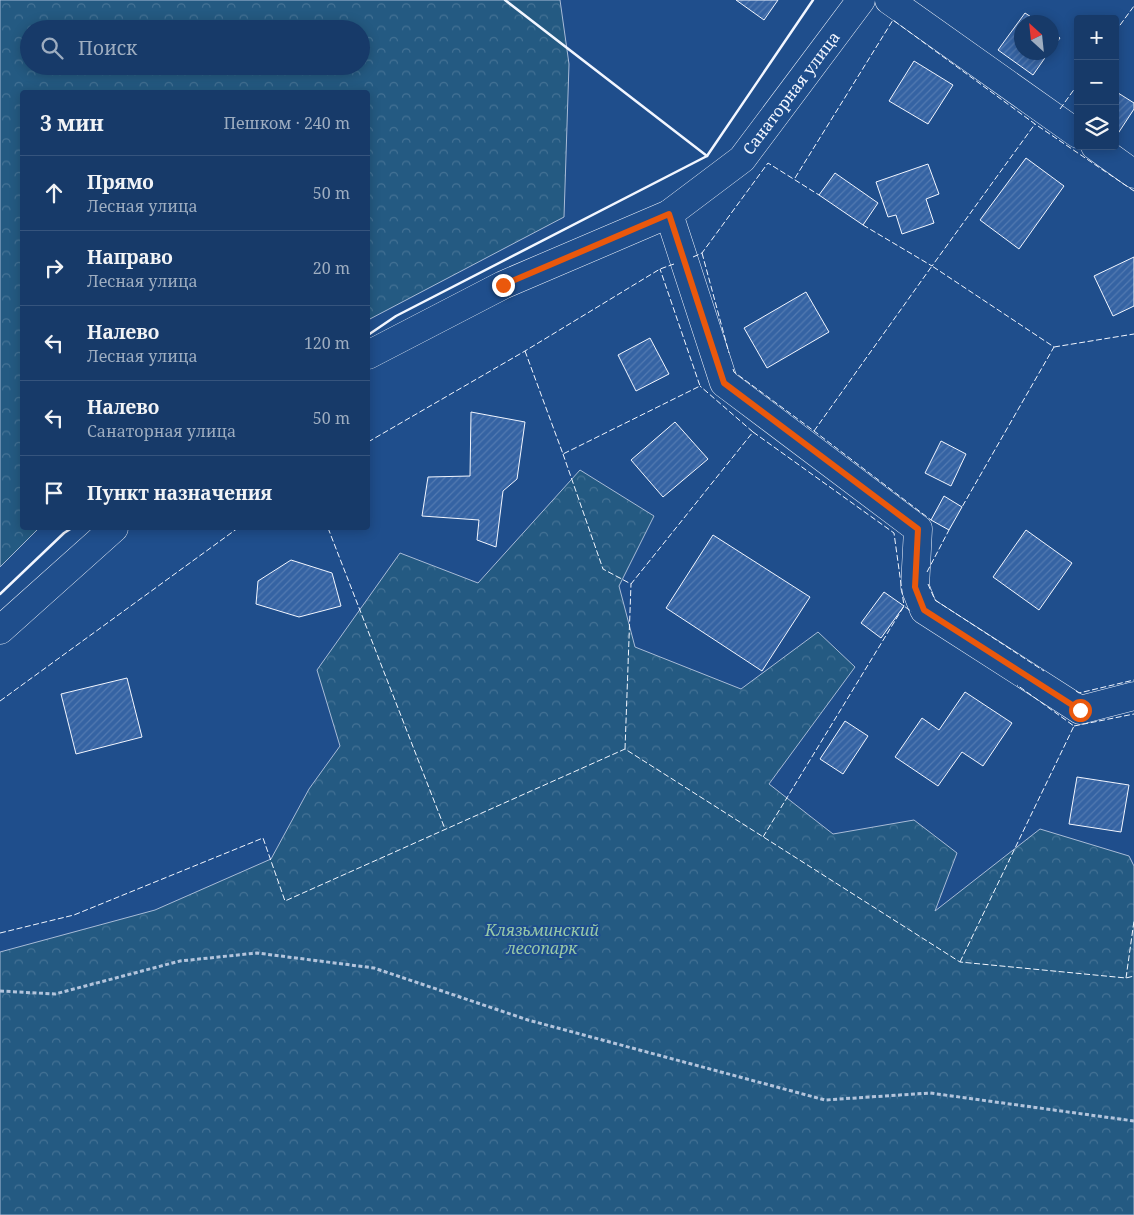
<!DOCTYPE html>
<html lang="ru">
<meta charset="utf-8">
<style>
:root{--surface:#173a69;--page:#20416f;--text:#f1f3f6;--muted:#9eadc0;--line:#36547d}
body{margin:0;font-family:"Noto Serif",serif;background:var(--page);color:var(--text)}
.controls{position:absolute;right:15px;top:15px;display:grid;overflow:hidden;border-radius:5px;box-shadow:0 2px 12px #0003}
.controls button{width:45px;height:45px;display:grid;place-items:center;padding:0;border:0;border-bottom:1px solid var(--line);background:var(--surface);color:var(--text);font:25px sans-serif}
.compass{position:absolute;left:1014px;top:15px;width:45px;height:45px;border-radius:50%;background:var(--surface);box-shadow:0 2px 12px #0003;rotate:333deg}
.stop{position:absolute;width:15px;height:15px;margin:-11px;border:4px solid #ea580c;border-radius:50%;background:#fff}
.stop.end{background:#ea580c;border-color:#fff;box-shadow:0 1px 5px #0008}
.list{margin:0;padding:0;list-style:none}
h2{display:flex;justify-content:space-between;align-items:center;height:65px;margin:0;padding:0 20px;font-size:21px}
h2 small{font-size:16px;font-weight:400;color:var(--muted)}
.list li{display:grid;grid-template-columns:32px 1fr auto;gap:15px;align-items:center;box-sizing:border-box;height:75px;padding:0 20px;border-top:1px solid var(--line)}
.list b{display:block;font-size:19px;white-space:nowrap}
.list p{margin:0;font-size:16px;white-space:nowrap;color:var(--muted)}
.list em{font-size:16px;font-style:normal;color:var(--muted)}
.icon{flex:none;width:28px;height:28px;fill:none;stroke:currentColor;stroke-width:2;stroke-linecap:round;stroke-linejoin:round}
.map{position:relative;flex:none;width:1134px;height:1215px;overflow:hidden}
.search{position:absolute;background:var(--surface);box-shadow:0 2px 12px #0003;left:20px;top:20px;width:350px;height:55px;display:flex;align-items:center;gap:12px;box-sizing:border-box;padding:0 18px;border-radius:28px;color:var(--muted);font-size:19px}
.panel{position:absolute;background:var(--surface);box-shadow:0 2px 12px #0003;left:20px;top:90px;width:350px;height:440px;border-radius:5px}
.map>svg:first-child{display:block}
</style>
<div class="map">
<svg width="1134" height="1215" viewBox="0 0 1134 1215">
<defs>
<pattern id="forest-crowns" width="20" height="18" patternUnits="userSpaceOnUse" patternTransform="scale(1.25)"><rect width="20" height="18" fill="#245a82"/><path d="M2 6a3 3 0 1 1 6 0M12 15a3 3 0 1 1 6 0" fill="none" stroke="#447295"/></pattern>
<pattern id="building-hatch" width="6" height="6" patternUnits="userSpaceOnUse" patternTransform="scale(1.25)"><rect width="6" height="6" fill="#3563a3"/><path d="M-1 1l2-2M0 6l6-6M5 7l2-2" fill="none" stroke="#537ab1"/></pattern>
</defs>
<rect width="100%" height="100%" fill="#1f4e8c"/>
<g fill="url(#forest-crowns)" stroke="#a8bbd7" fill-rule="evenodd">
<path d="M0 0H560L569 64 564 217 368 320V92H22V528H39L0 567ZM29 29H361V66H29Z"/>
<polygon points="580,470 654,516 619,586 635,647 741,689 818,632 855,667 769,784 833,834 914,820 957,853 935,911 1040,829 1129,856 1134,866 1134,1215 0,1215 0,952 155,910 271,859 309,789 340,746 317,670 400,553 478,583"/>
</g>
<g fill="url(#building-hatch)" stroke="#f2f6ff">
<polygon points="736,0 778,0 764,20"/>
<polygon points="1025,13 1039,22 1022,22 1022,52 1049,52 1033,75 998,50"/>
<polygon points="1052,32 1060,38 1052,49"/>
<polygon points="914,61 953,85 928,124 889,101"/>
<polygon points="1115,91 1134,103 1134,109 1117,135 1115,134"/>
<polygon points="1026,158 1064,186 1019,249 980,220"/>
<polygon points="928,164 939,194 926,199 934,223 902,234 896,215 888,217 876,182"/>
<polygon points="835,173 878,203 863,225 819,195"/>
<polygon points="1134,257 1134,306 1113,316 1094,276"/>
<polygon points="806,292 829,332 767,368 744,328"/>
<polygon points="650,338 669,374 636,391 618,355"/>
<polygon points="471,412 525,422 517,479 503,491 496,547 477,540 479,520 422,516 428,477 470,476"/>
<polygon points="675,422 708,459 663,497 631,460"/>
<polygon points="941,441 966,454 951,486 925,473"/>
<polygon points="944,496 962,507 949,530 931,520"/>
<polygon points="1026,530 1072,563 1039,610 993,577"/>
<polygon points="713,535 810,597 762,671 666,608"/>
<polygon points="291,560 332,573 341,606 299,617 256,604 258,581"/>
<polygon points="884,592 904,606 881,638 861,623"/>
<polygon points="127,678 142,737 76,754 61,694"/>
<polygon points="965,692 1012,723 983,766 962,752 938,786 895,757 922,718 939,730"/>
<polygon points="845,721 868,736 843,774 820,759"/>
<polygon points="1077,777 1129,785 1121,832 1069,824"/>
</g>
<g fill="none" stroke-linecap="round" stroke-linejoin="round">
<g stroke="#f2f6ff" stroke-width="29">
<g id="minor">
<polyline points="889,0 1078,134"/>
<polyline points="1095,146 1134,174"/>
<polyline points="669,214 724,383 918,529 915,587 924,610 1080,710 1134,696"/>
<polyline points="368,355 503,285 669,214 742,159 861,0"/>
<polyline points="0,630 114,528"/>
</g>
</g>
<polyline stroke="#b3c4dc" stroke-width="3" stroke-dasharray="4 2.5" stroke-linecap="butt" points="0,991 55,994 180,961 257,953 374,968 528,1020 825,1100 930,1093 1134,1121"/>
<use href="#minor" stroke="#1f4e8c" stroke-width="28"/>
<g stroke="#f2f6ff" stroke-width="1" stroke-dasharray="6 2.5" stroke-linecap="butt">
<polyline points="1115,32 1134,6"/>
<polyline points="1060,109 1078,84"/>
<polyline points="795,178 893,20 1035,124 1134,191"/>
<polyline points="863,225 932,266 1035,124"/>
<polyline points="702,253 729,353"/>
<polyline points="693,257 702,253 768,163 819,195"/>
<polyline points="1054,347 1134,334"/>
<polyline points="525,351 563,454 700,386 660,269"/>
<polyline points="733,369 734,372 814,431 931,520"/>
<polyline points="814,431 932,266 1054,347 962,507"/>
<polyline points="753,432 894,533 904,606"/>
<polyline points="368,442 525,351 660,269 674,264"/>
<polyline points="563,454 603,569 631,584 753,432 700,386"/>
<polyline points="328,528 445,829"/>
<polyline points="927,572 949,530"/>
<polyline points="928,584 935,600 1044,671"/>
<polyline points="1076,691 1079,693 1134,680"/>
<polyline points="0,701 238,528"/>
<polyline points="1074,726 1134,714"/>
<polyline points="625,749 631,584"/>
<polyline points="763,837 904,606 912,612"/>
<polyline points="0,933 74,915 263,838 285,901 625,749 960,962 1126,978 1134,976"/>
<polyline points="960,962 1074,726 1017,685"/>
<polyline points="1126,978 1134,921"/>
</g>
<g stroke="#f2f6ff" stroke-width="2.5">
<polyline points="505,0 707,156"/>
<polyline points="368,335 396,316 707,156 813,0"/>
<polyline points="0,594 64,533 72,528"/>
</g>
</g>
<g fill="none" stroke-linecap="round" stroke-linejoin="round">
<polyline stroke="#ea580c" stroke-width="6" points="503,285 669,214 724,383 918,529 915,587 924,610 1080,710"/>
</g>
<g text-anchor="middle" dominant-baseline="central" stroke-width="4" stroke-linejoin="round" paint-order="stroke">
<g font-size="16" fill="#f2f6ff" stroke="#1f4e8c">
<text transform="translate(791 93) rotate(-53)">Санаторная улица</text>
</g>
<g font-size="16" font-style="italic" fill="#97c8a6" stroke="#1f4e8c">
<text x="542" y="930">Клязьминский<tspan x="542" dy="18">лесопарк</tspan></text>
</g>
</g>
</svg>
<div class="controls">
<button>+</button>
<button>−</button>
<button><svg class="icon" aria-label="layers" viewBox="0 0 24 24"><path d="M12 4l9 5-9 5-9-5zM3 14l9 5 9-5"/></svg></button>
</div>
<svg class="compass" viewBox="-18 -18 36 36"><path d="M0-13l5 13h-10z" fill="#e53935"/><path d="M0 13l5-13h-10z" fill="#9eadc0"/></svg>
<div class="stop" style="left:1080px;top:710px"></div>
<div class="stop end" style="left:503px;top:285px"></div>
<div class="search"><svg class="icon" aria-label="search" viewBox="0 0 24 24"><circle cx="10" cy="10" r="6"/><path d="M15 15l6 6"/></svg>Поиск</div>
<section class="panel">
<h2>3 мин<small>Пешком · 240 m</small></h2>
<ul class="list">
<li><svg class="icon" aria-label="ahead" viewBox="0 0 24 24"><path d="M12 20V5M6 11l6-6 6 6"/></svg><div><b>Прямо</b><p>Лесная улица</p></div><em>50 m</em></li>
<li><svg class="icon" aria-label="right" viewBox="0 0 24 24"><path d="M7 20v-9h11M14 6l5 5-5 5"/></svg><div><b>Направо</b><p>Лесная улица</p></div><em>20 m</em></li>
<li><svg class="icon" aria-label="left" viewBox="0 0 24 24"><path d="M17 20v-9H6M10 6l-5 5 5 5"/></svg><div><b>Налево</b><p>Лесная улица</p></div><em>120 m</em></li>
<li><svg class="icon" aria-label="left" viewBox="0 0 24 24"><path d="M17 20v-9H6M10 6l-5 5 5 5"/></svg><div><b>Налево</b><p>Санаторная улица</p></div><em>50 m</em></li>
<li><svg class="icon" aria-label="arrive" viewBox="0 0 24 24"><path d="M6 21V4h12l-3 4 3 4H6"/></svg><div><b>Пункт назначения</b></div></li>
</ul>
</section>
</div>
